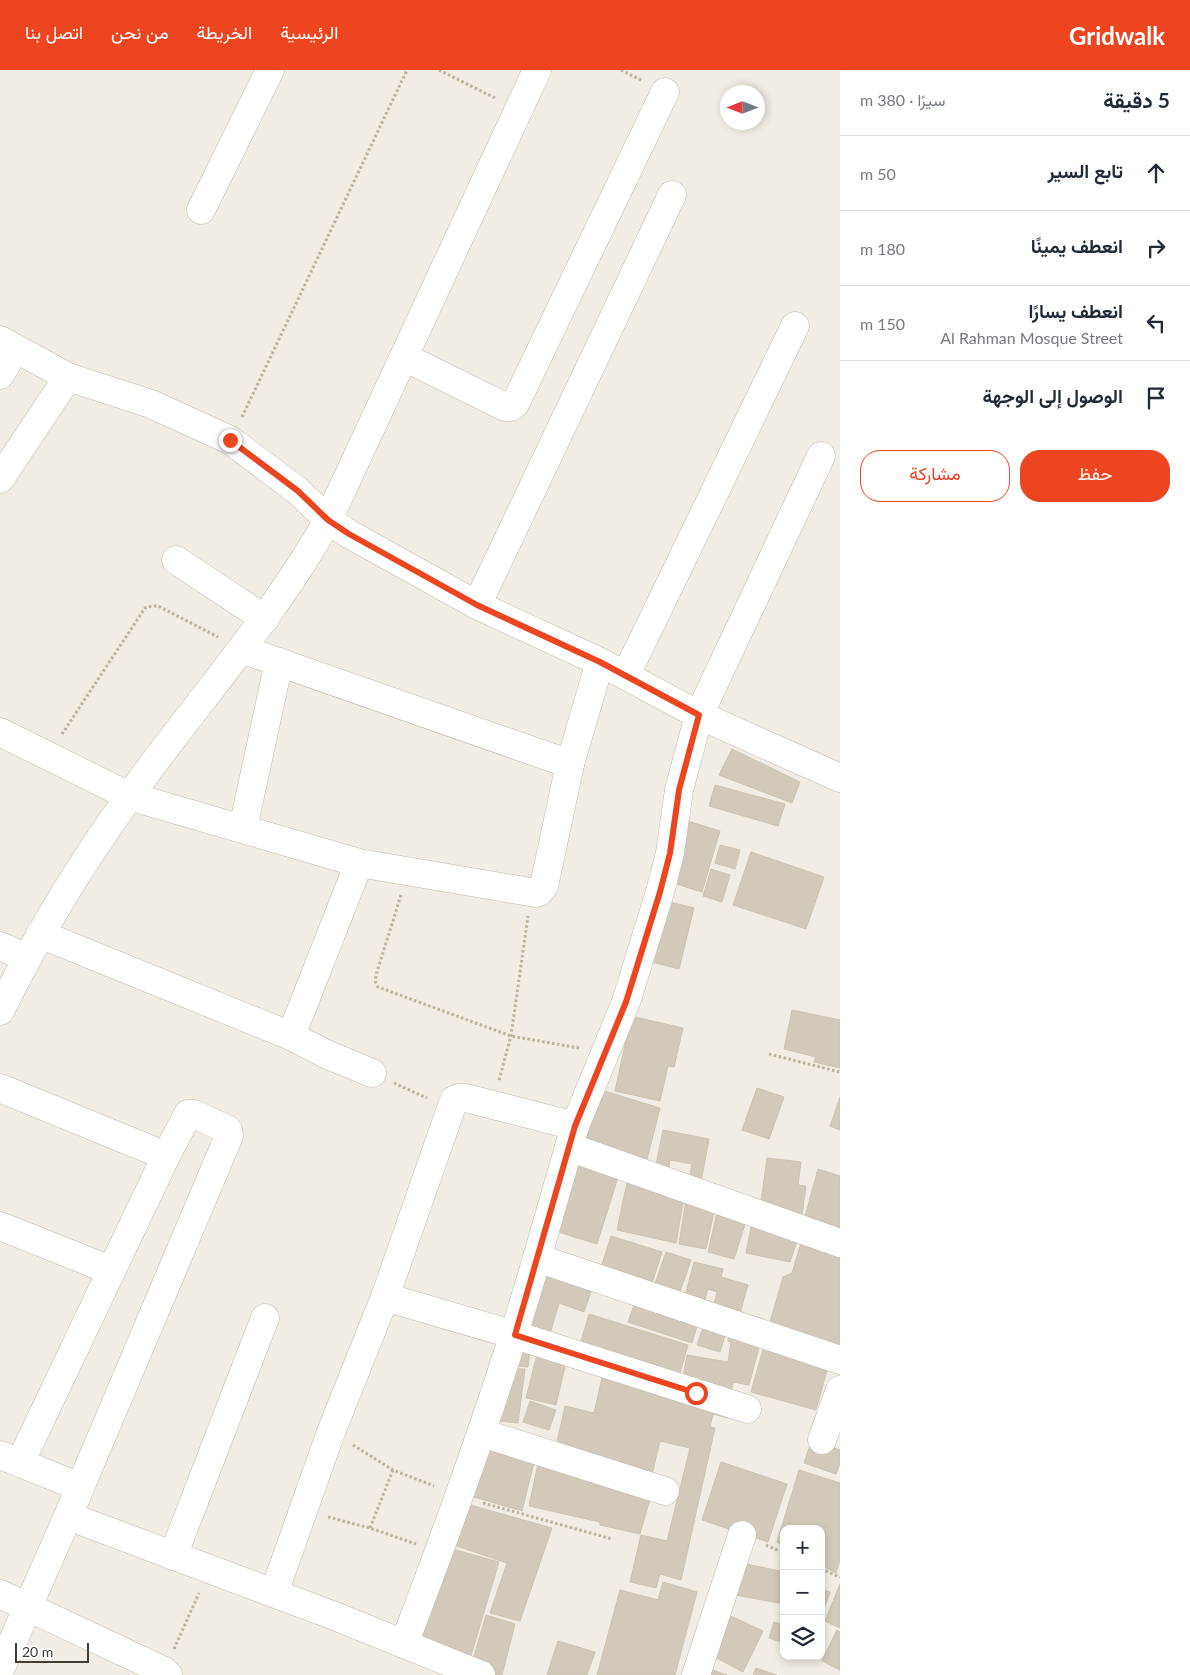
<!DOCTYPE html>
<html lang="ar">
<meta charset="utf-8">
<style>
:root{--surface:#fff;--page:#f6f6f7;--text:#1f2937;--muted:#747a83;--line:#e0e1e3;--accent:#ec4520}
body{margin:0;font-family:Lato,Vazirmatn,sans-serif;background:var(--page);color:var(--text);direction:rtl}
.controls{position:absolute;right:15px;bottom:15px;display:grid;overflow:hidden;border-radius:10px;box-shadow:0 2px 8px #0003}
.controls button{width:45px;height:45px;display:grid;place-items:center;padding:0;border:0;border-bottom:1px solid var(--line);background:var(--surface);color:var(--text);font:25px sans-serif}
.compass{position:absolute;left:720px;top:15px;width:45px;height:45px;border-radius:50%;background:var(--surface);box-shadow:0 2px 8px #0003;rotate:270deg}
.scale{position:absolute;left:15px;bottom:12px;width:74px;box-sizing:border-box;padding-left:5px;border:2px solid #423d34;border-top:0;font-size:14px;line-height:18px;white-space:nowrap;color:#423d34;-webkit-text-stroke:4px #fff;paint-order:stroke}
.stop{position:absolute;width:15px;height:15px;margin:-11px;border:4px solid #ec4520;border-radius:50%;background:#fff}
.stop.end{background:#ec4520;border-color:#fff;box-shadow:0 1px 5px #0008}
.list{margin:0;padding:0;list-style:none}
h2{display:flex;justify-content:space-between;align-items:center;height:65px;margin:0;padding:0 20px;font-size:21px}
h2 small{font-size:16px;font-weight:400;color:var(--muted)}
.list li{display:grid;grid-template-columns:32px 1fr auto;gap:15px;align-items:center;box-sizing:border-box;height:75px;padding:0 20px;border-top:1px solid var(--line)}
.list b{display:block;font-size:19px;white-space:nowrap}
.list p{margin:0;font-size:16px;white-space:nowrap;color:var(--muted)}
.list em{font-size:16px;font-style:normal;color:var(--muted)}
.actions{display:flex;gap:10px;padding:15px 20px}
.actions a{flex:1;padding:11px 0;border:1px solid var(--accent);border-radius:20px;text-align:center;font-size:18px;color:var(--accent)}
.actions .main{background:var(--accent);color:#fff}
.icon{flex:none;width:28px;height:28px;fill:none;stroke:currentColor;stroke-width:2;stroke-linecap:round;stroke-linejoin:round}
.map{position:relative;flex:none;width:840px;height:1605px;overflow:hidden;direction:ltr}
header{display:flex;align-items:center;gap:30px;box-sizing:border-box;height:70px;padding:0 25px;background:var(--accent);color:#fff}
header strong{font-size:24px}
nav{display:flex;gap:28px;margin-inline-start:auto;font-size:18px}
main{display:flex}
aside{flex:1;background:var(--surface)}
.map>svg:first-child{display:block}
</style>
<header>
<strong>Gridwalk</strong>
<nav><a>الرئيسية</a><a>الخريطة</a><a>من نحن</a><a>اتصل بنا</a></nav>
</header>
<main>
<aside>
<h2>5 دقيقة<small>سيرًا · 380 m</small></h2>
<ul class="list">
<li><svg class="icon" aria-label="ahead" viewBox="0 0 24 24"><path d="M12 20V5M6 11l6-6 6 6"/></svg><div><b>تابع السير</b></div><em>50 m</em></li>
<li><svg class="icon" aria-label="right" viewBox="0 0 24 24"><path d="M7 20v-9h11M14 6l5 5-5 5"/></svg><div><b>انعطف يمينًا</b></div><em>180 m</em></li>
<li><svg class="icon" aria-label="left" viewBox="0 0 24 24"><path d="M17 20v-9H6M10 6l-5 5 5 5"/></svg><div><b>انعطف يسارًا</b><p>Al Rahman Mosque Street</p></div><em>150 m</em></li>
<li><svg class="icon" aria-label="arrive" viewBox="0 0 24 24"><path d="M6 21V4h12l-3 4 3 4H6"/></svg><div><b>الوصول إلى الوجهة</b></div></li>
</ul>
<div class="actions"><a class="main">حفظ</a><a>مشاركة</a></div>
</aside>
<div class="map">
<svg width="840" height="1605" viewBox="0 0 840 1605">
<rect width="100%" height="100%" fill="#f1ede4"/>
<g fill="#d2c9ba" stroke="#ccc1ae">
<polygon points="732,679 800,712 792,733 719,705"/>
<polygon points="715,715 785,734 778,756 709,736"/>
<polygon points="681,749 720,761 702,822 670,812"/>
<polygon points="720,775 740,780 735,799 715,793"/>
<polygon points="751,782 824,807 806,859 733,835"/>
<polygon points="711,799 730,805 722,832 703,826"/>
<polygon points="662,830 694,838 679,899 644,890"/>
<polygon points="792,940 840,950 840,998 814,992 816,987 784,979"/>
<polygon points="631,946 683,958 674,997 668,996 660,1031 615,1021"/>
<polygon points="757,1018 784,1027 769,1069 742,1060"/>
<polygon points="604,1021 660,1038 645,1097 583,1075"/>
<polygon points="840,1027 840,1060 830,1056"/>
<polygon points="663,1060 709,1069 701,1112 689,1110 692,1094 670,1090 668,1103 655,1100"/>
<polygon points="572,1084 620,1101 597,1174 552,1160"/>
<polygon points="767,1088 801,1092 798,1115 806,1116 802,1145 760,1139"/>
<polygon points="818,1099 840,1106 840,1168 802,1157"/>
<polygon points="629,1103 685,1122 676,1173 617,1160"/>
<polygon points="687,1123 716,1132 706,1179 679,1174"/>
<polygon points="719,1134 748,1145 734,1189 708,1182"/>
<polygon points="753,1147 800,1163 790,1192 746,1183"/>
<polygon points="804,1163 840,1177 840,1277 768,1259 783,1207 792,1203"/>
<polygon points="611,1166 662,1182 649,1223 598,1207"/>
<polygon points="666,1182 691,1190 679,1225 654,1216"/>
<polygon points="694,1192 723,1199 721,1207 748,1215 738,1250 712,1242 717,1222 708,1219 703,1236 684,1230"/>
<polygon points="540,1196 594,1213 584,1242 559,1233 549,1267 523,1258"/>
<polygon points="638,1224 700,1246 692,1273 628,1252"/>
<polygon points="589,1244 688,1275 678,1310 579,1278"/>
<polygon points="706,1248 728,1256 720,1282 697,1275"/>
<polygon points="731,1256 762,1266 749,1315 733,1312 731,1322 682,1313 687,1285 728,1292 731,1272 728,1271"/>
<polygon points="765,1272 830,1290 816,1340 751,1322"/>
<polygon points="531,1273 528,1297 508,1295"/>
<polygon points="537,1285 566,1292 556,1335 526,1328"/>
<polygon points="508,1298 525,1299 518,1353 487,1350"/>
<polygon points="604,1299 737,1339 733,1349 713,1344 710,1357 715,1358 681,1510 660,1504 656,1518 630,1512 641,1465 667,1471 690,1378 660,1371 651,1409 554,1386 565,1336 594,1343"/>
<polygon points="530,1331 556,1340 549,1360 523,1352"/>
<polygon points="485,1370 536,1384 522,1441 467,1425"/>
<polygon points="812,1370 840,1380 840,1393 836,1404 804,1393"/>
<polygon points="539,1389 652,1422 640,1464 600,1455 600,1452 529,1436"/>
<polygon points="721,1392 787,1414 768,1472 702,1450"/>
<polygon points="799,1400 840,1413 840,1490 836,1503 821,1495 821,1459 784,1459 784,1476 777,1472"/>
<polygon points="463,1433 552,1458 520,1551 490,1543 507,1493 448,1473"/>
<polygon points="445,1477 499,1492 469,1592 409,1572"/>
<polygon points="737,1492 784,1502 784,1534 730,1524"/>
<polygon points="663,1512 697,1522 675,1605 597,1605 620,1520 658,1530"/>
<polygon points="840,1514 840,1558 825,1551"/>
<polygon points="821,1519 830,1522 821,1547"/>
<polygon points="722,1542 763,1561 743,1602 709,1584"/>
<polygon points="486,1545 515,1554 502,1605 497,1605 471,1597"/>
<polygon points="774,1552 784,1555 784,1573 769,1568"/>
<polygon points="837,1560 840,1562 840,1600 822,1591"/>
<polygon points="558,1571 595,1582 587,1605 547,1605"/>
<polygon points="702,1596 727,1605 700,1605"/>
<polygon points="756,1598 777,1605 753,1605"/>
</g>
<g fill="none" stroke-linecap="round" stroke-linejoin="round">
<g stroke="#beb8aa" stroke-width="29">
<g id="minor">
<polyline points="201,140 270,0"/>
<polyline points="0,270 68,307 151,334 230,370 298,421 328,450 349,464 477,535 600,592 699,645 840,708"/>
<polyline points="404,287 505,337 511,337 515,334 665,22"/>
<polyline points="0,305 15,279"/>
<polyline points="0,409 68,307"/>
<polyline points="176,490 265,549"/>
<polyline points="477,535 672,125"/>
<polyline points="241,579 570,694"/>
<polyline points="626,605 795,256"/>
<polyline points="0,662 129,726 359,793 536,823 539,822 544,816 570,694 600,592"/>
<polyline points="243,758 279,592"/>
<polyline points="40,864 291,966 328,985 372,1003"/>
<polyline points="0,876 27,888"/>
<path d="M0 941C37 866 80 795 129 727 195 634 272 550 328 450L537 0"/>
<polyline points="291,966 359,793"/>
<polyline points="0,1018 166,1086 20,1393"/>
<polyline points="569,1077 840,1173"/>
<polyline points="166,1086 188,1044 194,1044 228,1060 229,1066 68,1446 332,1545 481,1605"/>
<polyline points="0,1156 110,1200"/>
<polyline points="537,1188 575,1056 626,932 660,822 670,783 679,720 699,645 821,386"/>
<polyline points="385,1227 454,1030 459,1028 466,1028 575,1056"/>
<polyline points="482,1363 665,1421"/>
<polyline points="822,1370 840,1320"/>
<polyline points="0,1385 80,1417"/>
<polyline points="173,1486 265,1248"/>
<polyline points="274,1523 331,1362 385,1227 515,1265 747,1339"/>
<polyline points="0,1524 164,1601 168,1605"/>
<path d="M404 1574C453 1446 499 1319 537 1188L840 1290"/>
<polyline points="0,1600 68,1446"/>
<polyline points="696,1605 742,1465"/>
</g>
</g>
<g stroke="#bcb19a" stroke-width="3" stroke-dasharray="2.5 2.5" stroke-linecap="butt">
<polyline points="439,0 495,28"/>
<polyline points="621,0 643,11"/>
<polyline points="242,347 407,0"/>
<polyline points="62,664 145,538 152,536 158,536 218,567"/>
<polyline points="401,825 376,905 375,911 378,917 511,966 579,978"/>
<polyline points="769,984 840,1002"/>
<polyline points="499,1010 511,966 528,846"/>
<polyline points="394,1013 427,1028"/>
<polyline points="353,1375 393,1400 434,1416"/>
<polyline points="483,1433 612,1469"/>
<polyline points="328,1447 370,1458 416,1474"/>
<polyline points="370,1458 393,1400"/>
<polyline points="766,1475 784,1483"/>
<polyline points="821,1499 840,1507"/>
<polyline points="174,1579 199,1523"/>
</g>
<use href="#minor" stroke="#fff" stroke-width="28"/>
</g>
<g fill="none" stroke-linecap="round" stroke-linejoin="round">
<polyline stroke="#ec4520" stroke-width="6" points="230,370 298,421 328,450 349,464 477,535 600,592 699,645 679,720 670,783 660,822 626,932 575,1056 515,1265 696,1323"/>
</g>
</svg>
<div class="controls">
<button>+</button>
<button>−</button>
<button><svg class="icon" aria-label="layers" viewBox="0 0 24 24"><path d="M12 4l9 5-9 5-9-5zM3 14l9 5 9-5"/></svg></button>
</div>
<svg class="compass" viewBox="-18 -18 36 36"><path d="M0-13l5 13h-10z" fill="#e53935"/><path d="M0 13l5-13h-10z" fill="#747a83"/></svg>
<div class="scale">20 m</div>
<div class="stop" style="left:696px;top:1323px"></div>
<div class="stop end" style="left:230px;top:370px"></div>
</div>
</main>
